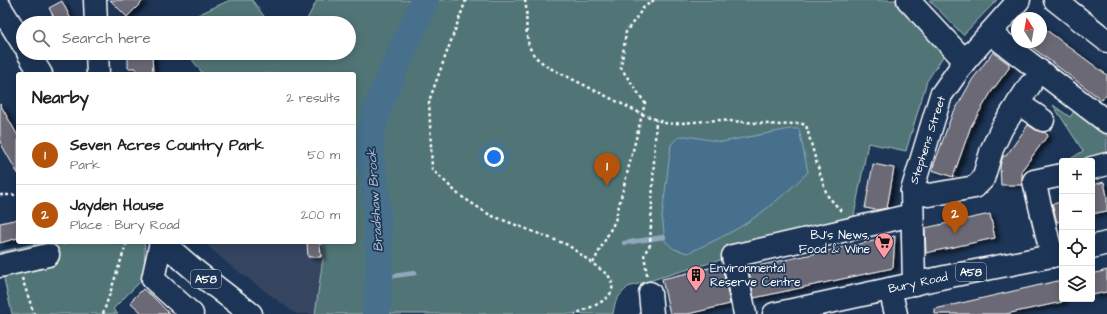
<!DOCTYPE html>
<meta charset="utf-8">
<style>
:root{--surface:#fff;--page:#f2f2f2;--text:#202124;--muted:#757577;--line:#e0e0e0;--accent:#b45309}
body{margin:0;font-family:"Architects Daughter",sans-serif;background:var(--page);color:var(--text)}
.controls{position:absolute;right:12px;bottom:12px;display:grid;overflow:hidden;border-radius:4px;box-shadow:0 2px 10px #0003}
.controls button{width:36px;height:36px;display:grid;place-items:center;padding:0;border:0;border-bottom:1px solid var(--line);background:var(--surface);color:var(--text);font:20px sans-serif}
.compass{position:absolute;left:1011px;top:12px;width:36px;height:36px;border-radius:50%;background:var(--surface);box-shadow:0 2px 10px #0003;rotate:349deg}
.you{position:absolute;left:494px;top:157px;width:14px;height:14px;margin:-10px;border:3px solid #fff;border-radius:50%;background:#1a73e8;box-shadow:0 0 0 6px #1a73e833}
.badge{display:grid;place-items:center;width:26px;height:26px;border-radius:50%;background:var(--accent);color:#fff;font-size:13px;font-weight:700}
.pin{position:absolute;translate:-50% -33px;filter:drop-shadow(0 1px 2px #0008)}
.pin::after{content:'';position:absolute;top:21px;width:14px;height:12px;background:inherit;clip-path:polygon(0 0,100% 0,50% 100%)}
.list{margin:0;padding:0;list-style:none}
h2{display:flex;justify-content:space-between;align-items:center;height:52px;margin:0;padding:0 16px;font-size:17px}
h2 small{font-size:13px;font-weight:400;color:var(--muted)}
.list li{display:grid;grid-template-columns:26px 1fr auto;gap:12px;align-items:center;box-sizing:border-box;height:60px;padding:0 16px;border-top:1px solid var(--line)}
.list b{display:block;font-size:15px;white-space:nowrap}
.list p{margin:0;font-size:13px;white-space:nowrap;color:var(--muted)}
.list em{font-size:13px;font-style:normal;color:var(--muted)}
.icon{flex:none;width:22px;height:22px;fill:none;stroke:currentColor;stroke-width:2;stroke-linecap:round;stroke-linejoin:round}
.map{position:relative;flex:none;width:1107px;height:314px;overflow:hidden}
.search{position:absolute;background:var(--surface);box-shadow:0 2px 10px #0003;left:16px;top:16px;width:340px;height:44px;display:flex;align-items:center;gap:10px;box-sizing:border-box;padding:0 14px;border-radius:22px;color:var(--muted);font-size:15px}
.panel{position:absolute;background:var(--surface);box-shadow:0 2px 10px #0003;left:16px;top:72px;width:340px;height:172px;border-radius:4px}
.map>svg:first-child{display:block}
</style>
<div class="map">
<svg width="1107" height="314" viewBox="0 0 1107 314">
<defs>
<filter id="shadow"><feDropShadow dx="4.5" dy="2.5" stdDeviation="2" flood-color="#0009"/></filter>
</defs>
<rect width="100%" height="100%" fill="#1d3557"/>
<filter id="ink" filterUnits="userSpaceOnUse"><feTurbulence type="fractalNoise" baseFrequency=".025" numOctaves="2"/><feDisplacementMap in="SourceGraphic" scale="8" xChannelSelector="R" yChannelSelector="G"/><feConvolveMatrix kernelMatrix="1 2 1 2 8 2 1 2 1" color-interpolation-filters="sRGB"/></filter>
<g filter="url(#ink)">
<polygon fill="#344560" points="203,242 323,242 323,258 315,314 296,314 231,266"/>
<g fill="#517576" stroke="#a8baba">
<polygon points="230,0 252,0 269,23 180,23"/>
<path d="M317 0H897L946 52 927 81 906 151 868 143 853 221 628 287C618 297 615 299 613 314H315L323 258V242H354V74H203L187 53H349V23H305Z"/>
<polygon points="929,0 997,0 963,35"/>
<polygon points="1053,105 1070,117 1075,110 1107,132 1107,160 1067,161 1083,151"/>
<polygon points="43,242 142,242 145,245 144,278 113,309 118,314 12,314 0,262 0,252"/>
</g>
<path fill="#466f8d" stroke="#90a9bb" d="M790 129H799L808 172C790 190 771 206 751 220 732 233 709 243 688 253L674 249 665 241 662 216 671 145C676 139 678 136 686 136L722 142Z"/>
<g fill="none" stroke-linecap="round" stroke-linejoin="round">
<g stroke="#90a9bb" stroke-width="4.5">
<polyline points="624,243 664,237"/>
<polyline points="379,278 415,273"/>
</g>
<polyline stroke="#466f8d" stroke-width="28" points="376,314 380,267 375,184 370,155 371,131 380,100 425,0"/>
</g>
<g fill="#6b6974" stroke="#fff" filter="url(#shadow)">
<polygon points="110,0 144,0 127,17"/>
<polygon points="62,1 73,23 57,23 49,8"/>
<polygon points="1041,26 1107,75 1107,93 1102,100 1025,42 1041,42"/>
<polygon points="993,52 1009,64 1009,68 992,91 971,126 953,177 932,170 953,112 954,112 972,80"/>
<polygon points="128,53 152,53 153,74 136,74 136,68 128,68"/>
<polygon points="0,104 18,136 18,174 0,142"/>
<polygon points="1028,125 1036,130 1042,132 1044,132 1048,135 1022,170 1022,185 1001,185 1000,166 1003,156 1006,156"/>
<polygon points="873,164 894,168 887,208 876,210 865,208"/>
<polygon points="1104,182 1107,196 1107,211 1092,214 1092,185"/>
<polygon points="1062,202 1062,221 1057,222 1052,204"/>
<polygon points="990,214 995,238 926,253 925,228"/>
<polygon points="18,219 18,238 0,243 0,223"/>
<polygon points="895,236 893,268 754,298 748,268 878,240"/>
<polygon points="307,242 320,242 321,257 308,257"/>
<polygon points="722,265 730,304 688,314 670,314 662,279"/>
<polygon points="1107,270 1107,292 1092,295 1092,274"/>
<polygon points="1062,280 1062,302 1006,314 935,314 935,309"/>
<polygon points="143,289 151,295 170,314 143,314 130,302"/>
</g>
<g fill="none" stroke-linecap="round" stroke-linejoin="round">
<g stroke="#fff" stroke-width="25">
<g id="minor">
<polyline points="95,0 96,23"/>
<polyline points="908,0 965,61"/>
<polyline points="1055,0 1107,41"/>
<polyline points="990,33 1107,122"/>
<polyline points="97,53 98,74"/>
<polyline points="1018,103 1043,120"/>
<polyline points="1092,168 1107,164"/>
<polyline points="912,191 929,195 975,187 983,179 992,149 1002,128 1030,85"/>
<polyline points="161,242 153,279 192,314"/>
<polyline points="1052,256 1034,181 1062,175"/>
<polyline points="0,266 48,255"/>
<polyline points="914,284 912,191 941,95 965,61 1019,0"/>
<polyline points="890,289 896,314"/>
<polyline points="650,293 652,314"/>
<polyline points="745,314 733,256 912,215"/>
</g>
</g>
<g stroke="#fff" stroke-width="25">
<g id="highway">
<polyline points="0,7 23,44"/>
<polyline points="28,53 41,74"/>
<polyline points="162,242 198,273 251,314"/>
<polyline points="1092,247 1107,243"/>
<polyline points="774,314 945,277 1062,254"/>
</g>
</g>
<g stroke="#fff" stroke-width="2.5" stroke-dasharray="3 3" stroke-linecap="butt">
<path d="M466 0 429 101 432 169 459 195 490 215 568 245 608 275C624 298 592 306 575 314"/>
<path d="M525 0C529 18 522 39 534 55 537 59 542 62 546 66L642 114 668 124 718 120 782 125 799 123 806 125 816 161 827 195 842 212"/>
<polyline points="0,195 18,195"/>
<polyline points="63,244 69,242"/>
<polyline points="593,263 615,221 645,103 621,68 626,32 644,7 654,0"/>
<polyline points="647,275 644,254 650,245 656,120"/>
<polyline points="22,278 34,314"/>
<polyline points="103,314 127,242"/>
</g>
<use href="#minor" stroke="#1d3557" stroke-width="22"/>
<use href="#highway" stroke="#1d3557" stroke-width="22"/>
</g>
</g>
<defs>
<g id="supermarket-pin" transform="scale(1)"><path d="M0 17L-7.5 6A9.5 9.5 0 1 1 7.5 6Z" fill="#ff9aa2" stroke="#1d3557"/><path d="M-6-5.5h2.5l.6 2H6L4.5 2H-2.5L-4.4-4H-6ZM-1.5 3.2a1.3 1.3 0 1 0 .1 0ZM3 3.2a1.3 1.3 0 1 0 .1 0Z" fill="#111"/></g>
<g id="building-pin" transform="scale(1)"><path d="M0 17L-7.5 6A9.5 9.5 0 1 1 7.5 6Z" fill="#ff9aa2" stroke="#1d3557"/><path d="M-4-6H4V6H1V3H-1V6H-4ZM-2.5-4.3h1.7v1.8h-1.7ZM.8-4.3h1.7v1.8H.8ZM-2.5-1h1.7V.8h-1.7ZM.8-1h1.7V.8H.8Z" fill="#111"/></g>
</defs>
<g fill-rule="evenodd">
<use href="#supermarket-pin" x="884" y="242"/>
<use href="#building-pin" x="696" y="275"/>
</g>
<g text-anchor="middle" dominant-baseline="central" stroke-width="3.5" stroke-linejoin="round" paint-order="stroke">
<g fill="#1d3557" stroke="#bbc2cd" stroke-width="1">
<rect x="956" y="263" width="30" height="18" rx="3"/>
<rect x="191" y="270" width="30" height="18" rx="3"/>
</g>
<g font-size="11" font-weight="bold" fill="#fff">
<text x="971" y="272">A58</text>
<text x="206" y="279">A58</text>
</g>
<g font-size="12" fill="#fff" stroke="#1d3557">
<text transform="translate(928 140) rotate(-72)">Stephens Street</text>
<text transform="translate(918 283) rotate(-12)">Bury Road</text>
</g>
<g font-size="12" fill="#fff" stroke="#1d3557" text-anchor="end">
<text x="870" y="235">BJ's News,<tspan x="870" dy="14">Food &amp; Wine</tspan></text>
<text x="710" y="268" text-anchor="start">Environmental<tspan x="710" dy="14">Reserve Centre</tspan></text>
</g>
<g font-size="13" font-style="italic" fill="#b5c5d1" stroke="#1d3557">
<text transform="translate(375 200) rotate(-94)">Bradshaw Brook</text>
</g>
</g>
</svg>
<div class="controls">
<button>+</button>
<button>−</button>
<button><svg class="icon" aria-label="locate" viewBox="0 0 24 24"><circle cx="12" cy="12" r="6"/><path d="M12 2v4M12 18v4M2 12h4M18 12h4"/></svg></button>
<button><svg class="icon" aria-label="layers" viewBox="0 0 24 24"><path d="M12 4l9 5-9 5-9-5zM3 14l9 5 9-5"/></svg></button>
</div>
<svg class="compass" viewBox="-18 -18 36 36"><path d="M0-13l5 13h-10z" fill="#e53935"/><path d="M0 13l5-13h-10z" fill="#757577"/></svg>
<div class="you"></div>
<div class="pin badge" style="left:607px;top:186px">1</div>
<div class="pin badge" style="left:955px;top:234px">2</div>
<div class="search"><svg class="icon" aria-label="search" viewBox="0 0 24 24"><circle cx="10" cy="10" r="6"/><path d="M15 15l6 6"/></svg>Search here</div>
<section class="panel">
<h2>Nearby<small>2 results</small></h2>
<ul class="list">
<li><span class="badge">1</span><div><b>Seven Acres Country Park</b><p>Park</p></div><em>50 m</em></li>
<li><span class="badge">2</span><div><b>Jayden House</b><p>Place · Bury Road</p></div><em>200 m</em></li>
</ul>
</section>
</div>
